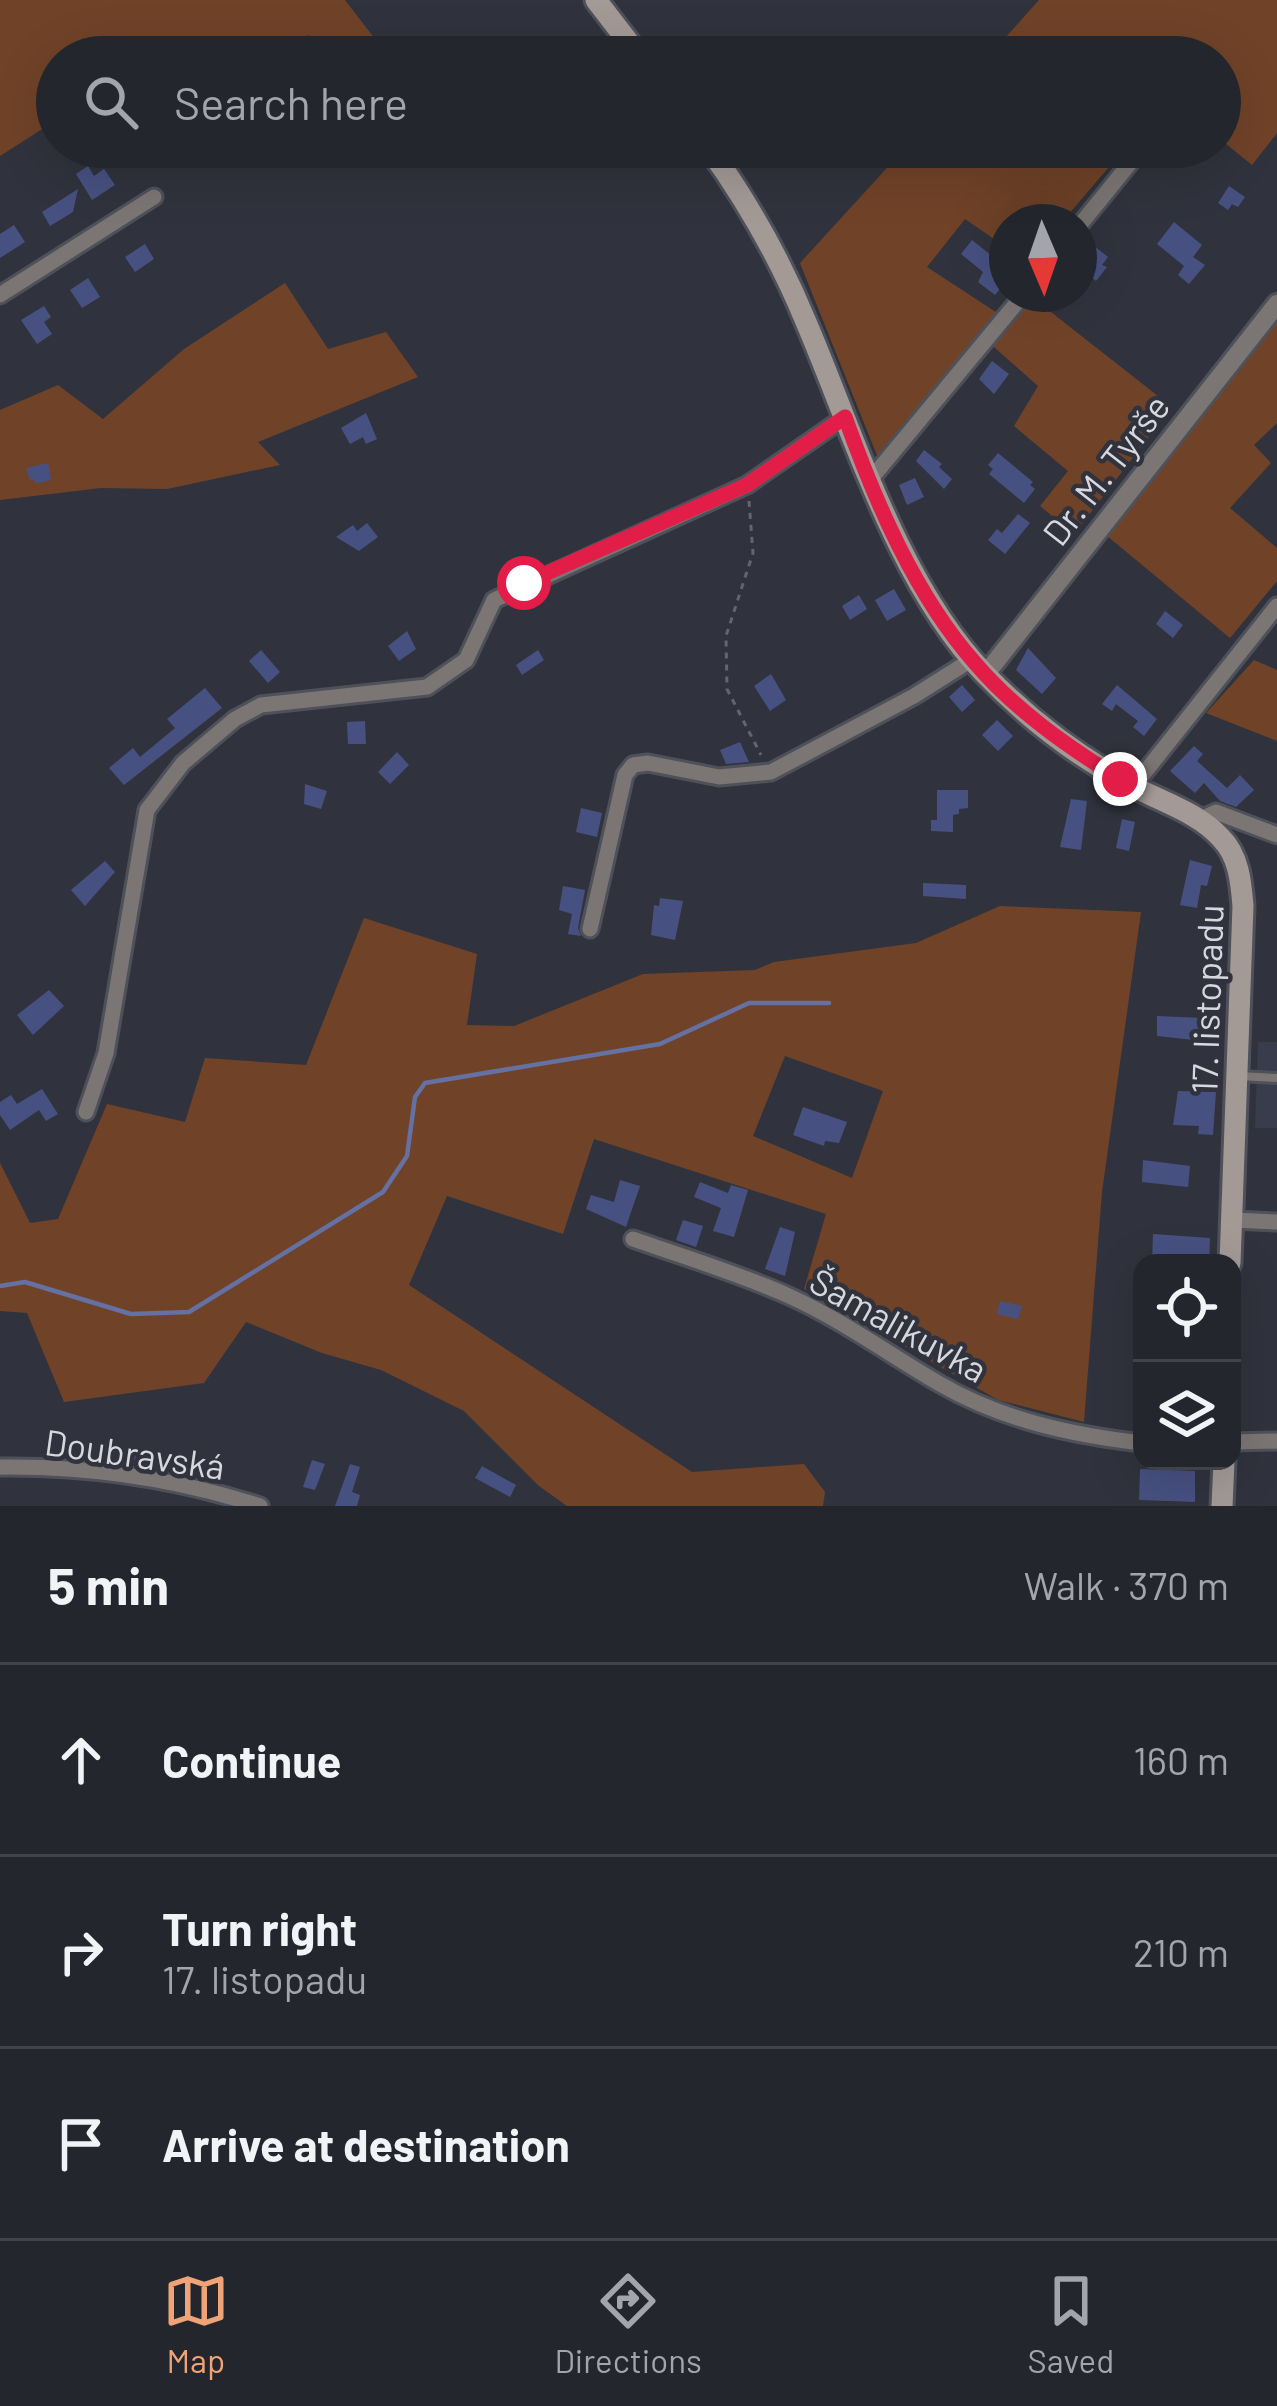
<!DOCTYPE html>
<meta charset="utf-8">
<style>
:root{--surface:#24262e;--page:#30323a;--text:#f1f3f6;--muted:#a3a5aa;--line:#41434a;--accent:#efa376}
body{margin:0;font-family:Barlow,sans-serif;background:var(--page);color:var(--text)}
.controls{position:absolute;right:36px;bottom:36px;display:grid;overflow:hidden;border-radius:24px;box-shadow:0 12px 48px #0002}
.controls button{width:108px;height:108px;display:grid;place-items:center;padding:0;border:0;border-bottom:3px solid var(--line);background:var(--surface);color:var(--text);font:60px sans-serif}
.compass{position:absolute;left:989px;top:204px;width:108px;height:108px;border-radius:50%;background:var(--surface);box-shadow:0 12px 48px #0002;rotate:178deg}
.stop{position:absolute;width:36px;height:36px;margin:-27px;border:9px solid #e11d48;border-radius:50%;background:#fff}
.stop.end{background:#e11d48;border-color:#fff;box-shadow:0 3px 12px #0008}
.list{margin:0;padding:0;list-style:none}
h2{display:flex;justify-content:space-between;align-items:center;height:156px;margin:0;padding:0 48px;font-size:51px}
h2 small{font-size:39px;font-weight:400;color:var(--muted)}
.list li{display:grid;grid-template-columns:78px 1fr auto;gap:36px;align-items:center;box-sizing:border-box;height:192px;padding:0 48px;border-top:3px solid var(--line)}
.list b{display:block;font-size:45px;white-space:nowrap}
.list p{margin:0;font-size:39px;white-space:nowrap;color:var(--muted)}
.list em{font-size:39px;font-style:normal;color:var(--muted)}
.icon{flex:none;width:66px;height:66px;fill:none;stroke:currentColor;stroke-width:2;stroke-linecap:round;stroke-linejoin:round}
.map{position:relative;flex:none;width:1277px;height:1506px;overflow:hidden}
.search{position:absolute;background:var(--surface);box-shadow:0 12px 48px #0002;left:36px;right:36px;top:36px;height:132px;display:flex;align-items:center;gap:30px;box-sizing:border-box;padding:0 42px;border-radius:66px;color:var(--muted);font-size:45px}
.sheet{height:732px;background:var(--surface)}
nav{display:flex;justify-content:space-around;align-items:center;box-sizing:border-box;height:168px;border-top:3px solid var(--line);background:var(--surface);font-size:33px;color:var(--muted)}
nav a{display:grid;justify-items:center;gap:6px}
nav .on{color:var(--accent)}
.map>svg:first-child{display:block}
</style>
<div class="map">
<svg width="1277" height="1506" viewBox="0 0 1277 1506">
<rect width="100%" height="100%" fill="#30333d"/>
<polygon fill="#383c4c" points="1258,1042 1277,1042 1277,1128 1255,1128"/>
<g fill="#704328" fill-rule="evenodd">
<polygon points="0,0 345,0 389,57 332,57 308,35 268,57 57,57 57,125 44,128 0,156"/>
<polygon points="1039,0 1277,0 1277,133 1252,165 1220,139 1220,57 988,57"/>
<polygon points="906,147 1126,147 1062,222 1007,222 1007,248 965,219 927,267 1005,318 1028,294 1172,407 1074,534 1040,506 1068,471 1014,426 1038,386 987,341 878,458 800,263"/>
<polygon points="285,283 328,349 386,332 418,377 258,442 280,465 167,489 101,488 0,500 0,410 58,385 103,419 184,349"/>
<polygon points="1277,317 1277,423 1254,445 1271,463 1230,508 1277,548 1277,581 1230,638 1106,535"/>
<polygon points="1254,660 1277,670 1277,741 1206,713"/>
<path d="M1000 906 1141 912 1102 1192 1084 1422 998 1400 804 1289 826 1214 594 1139 563 1234 447 1196 409 1285 692 1472 804 1464 825 1492 823 1506H567L539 1486 464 1411 381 1370 322 1353 246 1322 204 1383 64 1402 27 1313 0 1311V1163L30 1223 58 1219 107 1104 185 1122 205 1058 306 1065 364 918 477 954 467 1025 514 1026 643 974 755 970 774 962 916 943ZM785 1056 883 1091 852 1178 753 1136Z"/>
</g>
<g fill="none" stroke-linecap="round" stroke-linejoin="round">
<polyline stroke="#6570a3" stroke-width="4.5" points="0,1286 25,1282 131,1314 189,1312 383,1192 407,1156 415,1097 425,1083 660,1044 749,1003 829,1003"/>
</g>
<g fill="#475181">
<polygon points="88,166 94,176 104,169 115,185 92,200 76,174"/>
<polygon points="1229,186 1245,197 1238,207 1232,204 1228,210 1218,203"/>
<polygon points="78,189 73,212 50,226 42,212"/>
<polygon points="1174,222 1202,245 1193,257 1205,265 1189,284 1178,275 1184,266 1157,244"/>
<polygon points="14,225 25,242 0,258 0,234"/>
<polygon points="972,240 1007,268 1007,280 995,295 978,282 983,272 961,254"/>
<polygon points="145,244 154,259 135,272 125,257"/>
<polygon points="1085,245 1090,249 1093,245 1108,257 1102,265 1107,267 1096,281 1079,268 1079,253"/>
<polygon points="88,278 100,297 82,308 70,290"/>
<polygon points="44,306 51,317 44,322 52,334 37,344 21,320"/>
<polygon points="992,361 1009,374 994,394 979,379"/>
<polygon points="366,413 377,439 366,444 363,437 350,444 341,428"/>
<polygon points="924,450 942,464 939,467 952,479 944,489 916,461"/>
<polygon points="998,453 1033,482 1030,485 1035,489 1024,503 989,474 993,469 988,465"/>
<polygon points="48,463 51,480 35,484 34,479 30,480 26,468"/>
<polygon points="915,478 924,497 907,505 899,485"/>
<polygon points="1018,514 1030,523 1005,554 988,540 997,529 1002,533"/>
<polygon points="367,523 378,537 359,551 336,537 353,525 357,531"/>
<polygon points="894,589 906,610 887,621 875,600"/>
<polygon points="859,595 867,609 850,620 842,606"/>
<polygon points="1165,611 1183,625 1173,638 1156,624"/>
<polygon points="407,631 416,649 399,661 388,646"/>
<polygon points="1028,648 1056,678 1042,694 1016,670"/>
<polygon points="261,650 280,672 268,683 249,661"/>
<polygon points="538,650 544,660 522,675 516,665"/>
<polygon points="771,674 786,700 770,711 754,686"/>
<polygon points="962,685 975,700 962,712 949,697"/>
<polygon points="1117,685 1157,719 1144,736 1133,727 1138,721 1116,704 1112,711 1102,704"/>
<polygon points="205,688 222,708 124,785 109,768 133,748 140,757 175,728 167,719"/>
<polygon points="997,720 1013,736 998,751 982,735"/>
<polygon points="365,721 366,744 348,744 347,722"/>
<polygon points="740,742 749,762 726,764 720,750"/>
<polygon points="1194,746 1203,754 1197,761 1227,788 1240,775 1254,790 1236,807 1220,801 1204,783 1195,793 1170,771"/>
<polygon points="397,752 409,765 390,784 378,772"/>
<polygon points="305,784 327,791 321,809 304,804"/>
<polygon points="937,790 968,790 968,808 959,809 959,814 953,815 953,832 931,831 931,820 937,820"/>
<polygon points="1071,799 1087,801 1081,850 1060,847"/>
<polygon points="581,808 602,813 597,837 576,832"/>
<polygon points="1122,819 1135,822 1129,851 1116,848"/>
<polygon points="1190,860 1212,866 1207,886 1201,885 1197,908 1180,905"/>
<polygon points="105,861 115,872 85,906 71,890"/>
<polygon points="923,883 966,885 966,899 923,896"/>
<polygon points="563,886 585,890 578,928 581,936 568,934 572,914 559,910"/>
<polygon points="660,898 683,901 675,940 651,935 654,905 659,906"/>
<polygon points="49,990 64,1006 33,1035 17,1015"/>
<polygon points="1157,1016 1203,1018 1203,1041 1157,1036"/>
<polygon points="42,1089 58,1114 46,1121 39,1110 10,1130 0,1115 0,1102 11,1095 17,1104"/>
<polygon points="1178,1091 1216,1092 1213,1135 1198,1134 1199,1126 1173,1125"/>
<polygon points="803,1107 847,1122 839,1143 825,1141 824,1146 793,1135"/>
<polygon points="1143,1160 1190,1166 1188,1187 1142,1182"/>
<polygon points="620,1180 640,1186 626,1227 586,1209 591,1195 614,1202"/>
<polygon points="700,1182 728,1193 731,1185 748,1190 734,1237 713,1231 721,1208 694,1197"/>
<polygon points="683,1220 703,1226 696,1247 676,1240"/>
<polygon points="780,1227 795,1232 785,1276 765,1269"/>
<polygon points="1153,1234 1210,1238 1209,1263 1152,1263"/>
<polygon points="1000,1301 1022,1306 1018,1319 997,1314"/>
<polygon points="128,1446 171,1455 168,1470 125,1463"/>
<polygon points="312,1460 325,1464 315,1490 303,1487"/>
<polygon points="350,1464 360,1467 352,1492 360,1495 357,1506 335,1506"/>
<polygon points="482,1466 516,1485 510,1497 475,1478"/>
<polygon points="1140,1469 1195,1471 1195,1502 1139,1500"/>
</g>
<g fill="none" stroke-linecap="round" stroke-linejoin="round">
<g stroke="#4e515a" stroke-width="14">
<polyline id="service" points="1238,1076 1277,1078"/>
</g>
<g stroke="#4e515a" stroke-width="21">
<g id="minor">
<polyline points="1079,226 1135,157"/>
<polyline points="0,295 154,197"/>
<polyline points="870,480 1024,294"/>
<polyline points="1133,787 1277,606"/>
<polyline points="1199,820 1216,812 1277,835"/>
<polyline points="590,929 625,775 633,765 648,763 719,777 771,772 914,696 971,660"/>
<polyline points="86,1112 106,1053 147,810 183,763 235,719 261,705 427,687 466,660 494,600 747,485 845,417"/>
<polyline points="1232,1220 1277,1222"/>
<path d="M633 1239C684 1257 738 1273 789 1296 842 1320 890 1355 940 1384 1002 1420 1072 1435 1142 1443"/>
<polyline points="1232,1442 1277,1441"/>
<path d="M0 1467C88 1466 177 1479 260 1506"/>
</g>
</g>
<g stroke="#4e515a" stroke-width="24">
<polyline id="tertiary" points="985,675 1277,304"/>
</g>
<g stroke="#4e515a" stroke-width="27">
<g id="secondary">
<polyline points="596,0 640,57"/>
<path d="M708 147C747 201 781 261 806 322 854 434 898 583 983 672 1024 715 1074 754 1127 783 1158 801 1197 811 1221 838 1239 856 1241 882 1243 906L1230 1263"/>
<polyline points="1222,1506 1224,1461"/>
</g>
</g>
<polyline stroke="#62656e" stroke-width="3" stroke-dasharray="6 6" stroke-linecap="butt" points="749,501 753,553 726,636 727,689 761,755"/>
<use href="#service" stroke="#7b7673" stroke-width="8"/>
<use href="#minor" stroke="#7b7673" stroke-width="15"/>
<use href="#tertiary" stroke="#7b7673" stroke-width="18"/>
<use href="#secondary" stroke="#a39a96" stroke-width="21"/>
</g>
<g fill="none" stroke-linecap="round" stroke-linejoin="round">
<path stroke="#e11d48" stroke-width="15" d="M524 583 747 485 845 417C875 501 915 595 975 663 1015 710 1068 747 1120 779"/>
</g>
<g text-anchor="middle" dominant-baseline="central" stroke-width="9" stroke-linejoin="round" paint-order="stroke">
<g font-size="36" fill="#d6d8de" stroke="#30333d">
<text transform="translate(1105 469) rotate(-52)">Dr. M. Tyrše</text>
<text transform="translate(1206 999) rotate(-88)">17. listopadu</text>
<text transform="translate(899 1324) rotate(29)">Šamalikuvka</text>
<text transform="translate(135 1453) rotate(8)">Doubravská</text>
</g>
</g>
</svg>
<div class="controls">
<button><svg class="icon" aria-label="locate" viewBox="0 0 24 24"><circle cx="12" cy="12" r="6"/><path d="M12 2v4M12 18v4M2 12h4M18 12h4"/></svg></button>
<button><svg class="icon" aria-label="layers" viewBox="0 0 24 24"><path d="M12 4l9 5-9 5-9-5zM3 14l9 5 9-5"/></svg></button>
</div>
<svg class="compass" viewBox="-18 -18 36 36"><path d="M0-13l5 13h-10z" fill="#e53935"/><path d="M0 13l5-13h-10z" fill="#a3a5aa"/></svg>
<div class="stop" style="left:524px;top:583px"></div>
<div class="stop end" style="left:1120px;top:779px"></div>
<div class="search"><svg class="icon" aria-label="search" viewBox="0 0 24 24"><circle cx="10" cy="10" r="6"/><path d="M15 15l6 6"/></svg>Search here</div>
</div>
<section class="sheet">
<h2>5 min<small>Walk · 370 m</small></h2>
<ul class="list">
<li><svg class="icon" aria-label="ahead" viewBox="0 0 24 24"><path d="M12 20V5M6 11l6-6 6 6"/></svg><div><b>Continue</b></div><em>160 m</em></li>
<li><svg class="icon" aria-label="right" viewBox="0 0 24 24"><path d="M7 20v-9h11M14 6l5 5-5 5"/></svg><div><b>Turn right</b><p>17. listopadu</p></div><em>210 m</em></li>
<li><svg class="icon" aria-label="arrive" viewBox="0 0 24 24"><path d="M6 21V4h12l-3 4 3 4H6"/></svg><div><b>Arrive at destination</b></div></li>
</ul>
</section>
<nav>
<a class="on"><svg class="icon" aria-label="map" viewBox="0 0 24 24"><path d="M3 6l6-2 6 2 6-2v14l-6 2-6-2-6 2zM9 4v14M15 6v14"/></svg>Map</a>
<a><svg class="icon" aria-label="directions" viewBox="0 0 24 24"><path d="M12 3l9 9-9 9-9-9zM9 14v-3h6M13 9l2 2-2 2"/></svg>Directions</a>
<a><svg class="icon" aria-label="saved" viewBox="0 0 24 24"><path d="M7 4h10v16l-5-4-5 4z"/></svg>Saved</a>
</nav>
